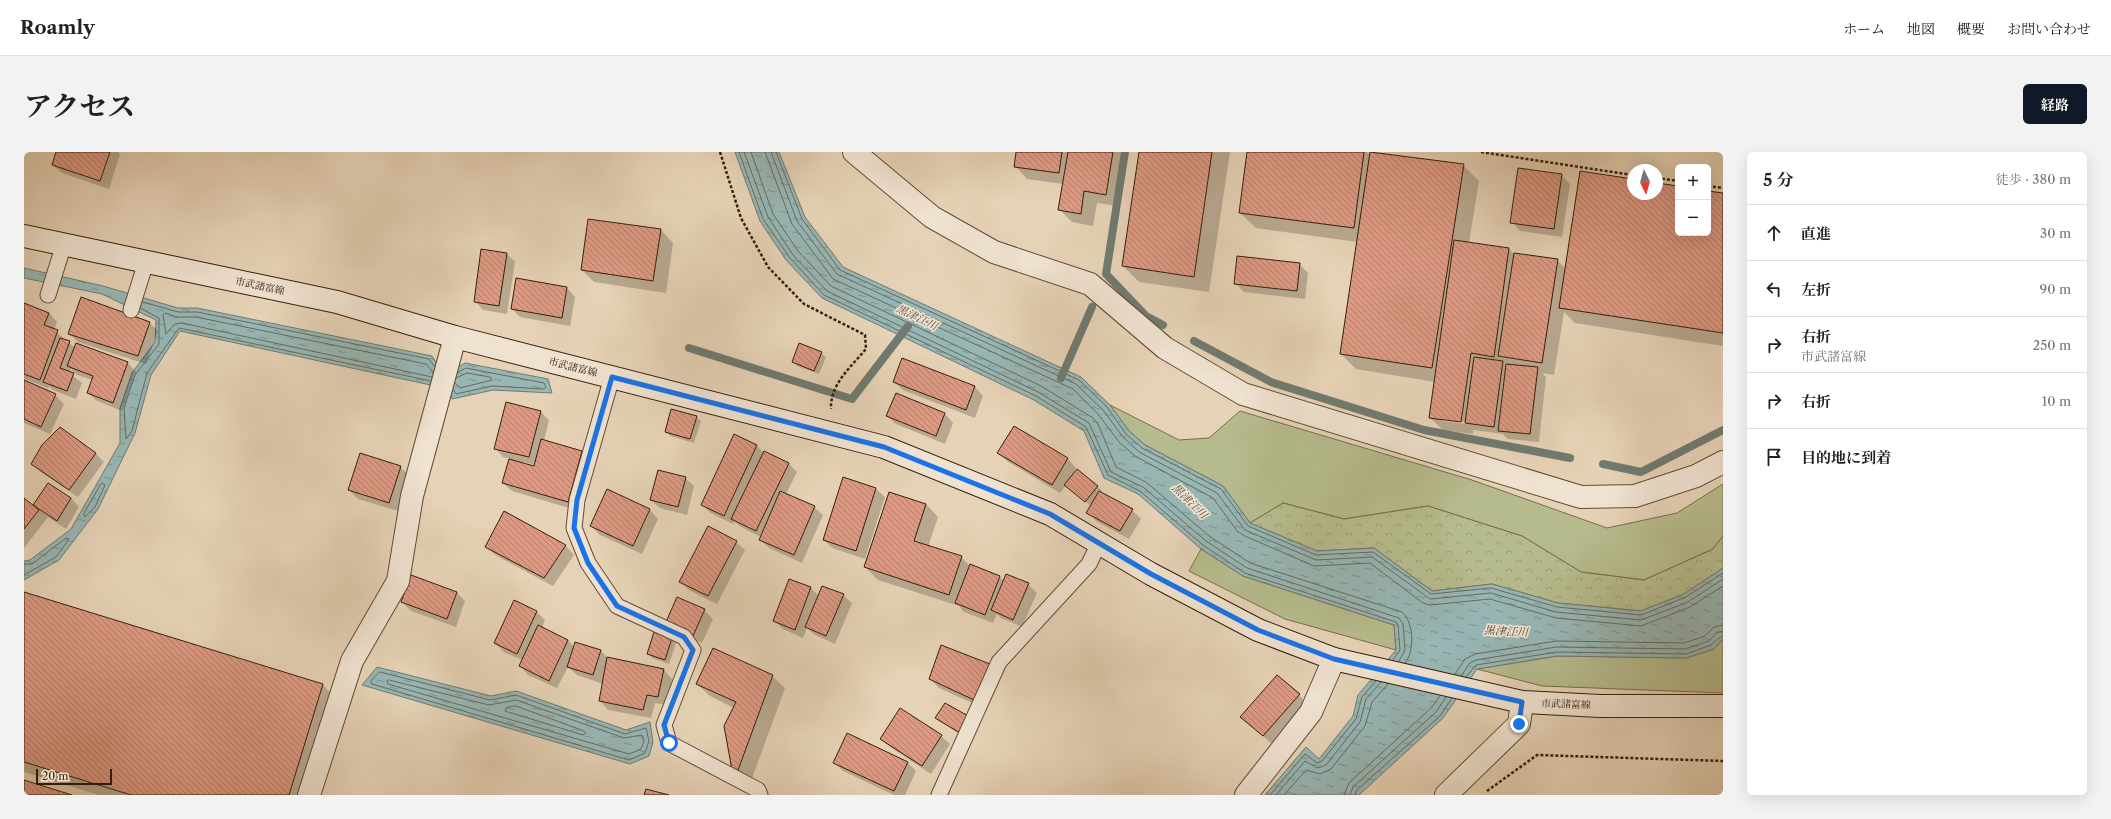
<!DOCTYPE html>
<html lang="ja">
<meta charset="utf-8">
<style>
:root{--surface:#fff;--page:#f2f2f2;--text:#202124;--muted:#757577;--line:#e0e0e0;--accent:#111827}
body{margin:0;font-family:"Libre Caslon Text","Noto Serif JP",serif;background:var(--page);color:var(--text)}
.controls{position:absolute;right:12px;top:12px;display:grid;overflow:hidden;border-radius:6px;box-shadow:0 4px 16px #0002}
.controls button{width:36px;height:36px;display:grid;place-items:center;padding:0;border:0;border-bottom:1px solid var(--line);background:var(--surface);color:var(--text);font:20px sans-serif}
.compass{position:absolute;left:1603px;top:12px;width:36px;height:36px;border-radius:50%;background:var(--surface);box-shadow:0 4px 16px #0002;rotate:175deg}
.scale{position:absolute;left:12px;bottom:10px;width:76px;box-sizing:border-box;padding-left:4px;border:2px solid #351f0a;border-top:0;font-size:11px;line-height:14px;white-space:nowrap;color:#351f0a;-webkit-text-stroke:3px #efe2d0;paint-order:stroke}
.stop{position:absolute;width:12px;height:12px;margin:-9px;border:3px solid #1a73e8;border-radius:50%;background:#fff}
.stop.end{background:#1a73e8;border-color:#fff;box-shadow:0 1px 4px #0008}
.list{margin:0;padding:0;list-style:none}
h2{display:flex;justify-content:space-between;align-items:center;height:52px;margin:0;padding:0 16px;font-size:17px}
h2 small{font-size:13px;font-weight:400;color:var(--muted)}
.list li{display:grid;grid-template-columns:26px 1fr auto;gap:12px;align-items:center;box-sizing:border-box;height:56px;padding:0 16px;border-top:1px solid var(--line)}
.list b{display:block;font-size:15px;white-space:nowrap}
.list p{margin:0;font-size:13px;white-space:nowrap;color:var(--muted)}
.list em{font-size:13px;font-style:normal;color:var(--muted)}
.icon{flex:none;width:22px;height:22px;fill:none;stroke:currentColor;stroke-width:2;stroke-linecap:round;stroke-linejoin:round}
.map{position:relative;flex:none;width:1699px;height:643px;overflow:hidden;border-radius:6px}
header{display:flex;align-items:center;gap:24px;box-sizing:border-box;height:56px;padding:0 20px;background:var(--surface);border-bottom:1px solid var(--line)}
header strong{font-size:19px}
nav{display:flex;gap:22px;margin-inline-start:auto;font-size:14px}
.intro{display:flex;align-items:center;justify-content:space-between;box-sizing:border-box;height:96px;padding:0 24px}
h1{margin:0;font-size:28px}
.button{padding:10px 18px;border-radius:6px;background:var(--accent);color:#fff;font-size:14px;font-weight:700}
main{display:flex;gap:24px;padding:0 24px}
aside{flex:1;background:var(--surface);border-radius:6px;box-shadow:0 4px 16px #0002}
.map>svg:first-child{display:block}
</style>
<header>
<strong>Roamly</strong>
<nav><a>ホーム</a><a>地図</a><a>概要</a><a>お問い合わせ</a></nav>
</header>
<div class="intro"><h1>アクセス</h1><a class="button">経路</a></div>
<main>
<div class="map">
<svg width="1699" height="643" viewBox="0 0 1699 643">
<defs>
<pattern id="forest-crowns" width="20" height="18" patternUnits="userSpaceOnUse"><rect width="20" height="18" fill="#b6bb8d"/><path d="M2 6a3 3 0 1 1 6 0M12 15a3 3 0 1 1 6 0" fill="none" stroke="#9da078"/></pattern>
<pattern id="water-ripples" width="26" height="14" patternUnits="userSpaceOnUse"><rect width="26" height="14" fill="#97b6b4"/><path d="M2 4q2-2 4 0t4 0M15 11q2-2 4 0t4 0" fill="none" stroke="#7c9391"/></pattern>
<pattern id="building-back-hatch" width="6" height="6" patternUnits="userSpaceOnUse"><rect width="6" height="6" fill="#df9982"/><path d="M-1 5l2 2M0 0l6 6M5-1l2 2" fill="none" stroke="#b67c69"/></pattern>
</defs>
<rect width="100%" height="100%" fill="#e6d2b6"/>
<filter id="stains"><feTurbulence type="fractalNoise" baseFrequency=".005" numOctaves="4"/><feColorMatrix values="0 0 0 0 .2 0 0 0 0 .09 0 0 0 0 .02 0 0 0 .5 -.17"/></filter>
<radialGradient id="worn" r=".72"><stop offset=".6" stop-color="#630" stop-opacity="0"/><stop offset="1" stop-color="#630" stop-opacity=".3"/></radialGradient>
<g fill="#b6bb8d" stroke="#766d4c">
<polygon points="1086,253 1155,288 1185,286 1216,259 1448,328 1583,376 1653,361 1699,332 1699,384 1689,397 1620,428 1557,420 1498,384 1404,354 1320,367 1259,351 1226,371 1199,334 1121,293 1105,279"/>
<polygon points="1177,397 1219,424 1370,473 1372,498 1261,467 1165,419"/>
<polygon points="1699,487 1699,541 1518,534 1453,517 1533,504 1662,506 1690,497"/>
</g>
<polygon fill="url(#forest-crowns)" stroke="#766d4c" points="1259,351 1320,367 1404,354 1498,384 1557,420 1620,428 1689,397 1699,384 1699,416 1660,442 1617,459 1534,451 1468,432 1408,439 1350,396 1293,399 1226,371"/>
<g fill="url(#water-ripples)" stroke="#707a70">
<polygon points="711,0 755,0 781,65 819,115 1057,225 1086,253 1105,279 1121,293 1199,334 1226,371 1293,399 1350,396 1408,439 1468,432 1534,451 1617,459 1660,442 1699,416 1699,487 1690,497 1662,506 1533,504 1453,517 1419,566 1335,643 1241,643 1282,595 1295,607 1329,564 1334,543 1372,498 1370,473 1219,424 1177,397 1114,342 1080,326 1060,279 1010,248 798,146 762,108 736,69"/>
<polygon points="0,116 79,134 154,156 173,156 408,204 413,212 431,217 441,211 524,227 528,241 469,238 428,247 425,237 156,179 127,223 111,281 74,357 35,408 0,428 0,409 6,408 47,377 96,291 96,256 108,221 131,190 132,168 78,142 0,126"/>
<polygon points="353,515 467,544 492,539 602,578 626,570 629,590 625,604 606,612 338,533"/>
</g>
<g fill="#0003" fill-rule="evenodd">
<polygon points="33,0 94,0 96,2 85,37 38,21 29,13"/>
<polygon points="993,0 1103,0 1094,54 1073,51 1069,74 1048,70 1035,57 1039,32 1003,27 991,14"/>
<polygon points="1116,0 1206,0 1185,140 1115,130 1099,114"/>
<path d="M1224 0H1343L1347 4 1348 0H1350L1439 13 1455 29 1445 91 1485 97 1490 102 1533 108 1542 117 1609 28V42H1633V32L1654 35V81H1684V40L1699 42V194L1551 171 1540 160 1530 223 1518 221 1522 225 1515 290 1484 287 1479 282 1449 278V282L1419 278 1406 266 1411 230 1332 217 1317 202 1334 90 1232 76 1216 61ZM1419 267 1442 270V272L1419 269Z"/>
<polygon points="1537,23 1546,32 1538,85 1496,79 1488,70"/>
<polygon points="637,78 649,91 642,141 570,130 558,118"/>
<polygon points="482,101 491,110 483,162 459,158 451,149"/>
<polygon points="1275,112 1284,121 1281,147 1220,140 1211,131"/>
<polygon points="493,128 543,136 551,145 546,174 496,165 488,157"/>
<polygon points="0,152 25,161 33,170 30,178 51,196 104,211 112,220 98,259 73,249 64,241 69,228 53,223 47,217 45,221 58,231 52,247 29,238 25,234 24,236 1,227 0,229 31,243 40,252 26,282 0,271"/>
<polygon points="125,170 134,179 122,212 54,190 46,182"/>
<polygon points="797,201 802,205 795,222 773,214 769,209"/>
<polygon points="879,208 951,235 959,244 951,266 879,238 870,230"/>
<polygon points="872,242 921,262 929,271 921,292 872,272 863,264"/>
<path d="M517 260 525 268 520 289 558 300 566 309 552 358 488 339 479 331 486 307 479 305 471 296ZM500 310 511 313 510 315 499 312Z"/>
<polygon points="672,265 677,269 670,291 646,284 642,280"/>
<polygon points="990,275 1044,307 1052,316 1048,324 1053,318 1074,335 1078,339 1076,341 1108,358 1117,367 1105,387 1072,369 1064,360 1067,354 1042,333 1036,341 983,309 974,301"/>
<polygon points="36,276 72,302 80,310 54,345 17,320 8,311"/>
<polygon points="733,294 740,301 765,312 773,320 762,342 790,355 799,363 778,411 745,396 736,388 737,385 717,375 710,369 709,372 687,361 678,353"/>
<polygon points="376,315 385,323 374,359 334,347 325,338"/>
<polygon points="661,326 670,334 663,363 636,356 627,348"/>
<polygon points="820,327 852,337 861,345 841,407 808,396 800,388"/>
<polygon points="24,332 47,346 55,355 42,377 24,365 0,396 0,348 9,355"/>
<polygon points="584,339 626,358 634,367 618,402 576,383 567,374"/>
<polygon points="866,341 902,352 914,365 904,395 937,405 946,414 975,424 980,429 1004,432 1013,441 998,475 977,466 973,462 969,471 940,460 935,454 854,428 841,415"/>
<polygon points="481,360 542,394 550,403 529,434 471,403 462,395"/>
<polygon points="712,390 721,398 693,452 665,438 657,430"/>
<polygon points="388,424 433,441 441,449 432,475 387,459 378,450"/>
<polygon points="787,436 795,444 819,443 828,451 811,492 791,483 783,476 779,486 759,477 750,469"/>
<polygon points="0,441 299,533 314,549 285,643 75,643 0,620"/>
<polygon points="491,449 513,460 521,468 518,476 544,488 550,495 576,498 584,506 640,518 648,527 643,553 631,551 627,566 584,558 576,549 579,532 553,523 544,515 533,536 504,523 496,514 498,508 480,500 471,491"/>
<polygon points="680,458 689,467 678,491 651,480"/>
<polygon points="648,487 652,491 645,512 628,506 624,501"/>
<polygon points="918,494 959,556 915,536 906,527"/>
<polygon points="748,524 761,536 723,640 711,628 710,556 686,544 673,532"/>
<polygon points="1275,543 1283,552 1248,592 1226,573"/>
<polygon points="913,566 945,566 941,585 917,570"/>
<polygon points="824,583 884,611 892,619 881,643 870,643 819,619 810,610"/>
<polygon points="917,584 926,592 907,622 866,595 857,587"/>
</g>
<g fill="none" stroke-linecap="round" stroke-linejoin="round">
<g stroke="#666a5f" stroke-width="1">
<polyline points="715,0 739,67 766,106 800,143 1012,244 1062,275 1084,323 1116,339 1179,393 1221,421 1372,470 1374,473 1376,498 1369,508"/>
<polyline points="720,0 744,65 769,103 803,139 1014,240 1065,271 1087,320 1119,335 1182,389 1223,416 1375,466 1379,472 1381,498 1375,509"/>
<path d="M727 0 749 62 774 99 807 134 1017 234 1069 266 1074 272 1092 315 1122 330 1185 384 1226 411 1378 460C1390 470 1391 500 1381 511"/>
<polyline points="741,0 768,72 809,127 1049,237 1074,262 1095,290 1111,304 1189,346 1214,380 1221,384 1290,414 1346,411 1399,451 1406,453 1466,447 1532,466 1617,474 1666,455 1699,434"/>
<polyline points="747,0 773,69 813,122 1052,232 1079,258 1099,285 1115,300 1193,341 1221,378 1292,408 1348,405 1406,447 1467,441 1532,460 1617,468 1664,450 1699,427"/>
<polyline points="752,0 778,67 816,118 1055,228 1083,255 1102,282 1118,296 1197,337 1224,374 1292,403 1349,400 1407,442 1467,436 1533,455 1617,463 1662,445 1699,421"/>
<polyline points="119,150 154,160 173,160 405,207 411,215"/>
<polyline points="116,156 135,166 135,192 111,223 100,256 102,287 108,279 123,221 155,176 407,229"/>
<polyline points="408,225 158,171 151,172 142,182 139,163 141,161 153,165 172,165 402,212 409,220"/>
<polyline points="431,231 436,236 468,228 466,225 443,221 432,226"/>
<polyline points="429,237 432,242 468,234 520,237 522,235 520,231 442,216 434,220"/>
<polygon points="78,331 81,333 71,355 61,365 60,362"/>
<polyline points="0,412 8,412 42,386 45,387 32,405 0,423"/>
<polygon points="356,520 466,548 492,543 601,582 622,576 625,589 621,601 605,608 348,532 347,529"/>
<polyline points="1431,522 1441,507 1451,502 1532,489 1660,491 1681,484 1690,475 1699,473"/>
<polyline points="1437,524 1446,511 1452,508 1532,495 1661,497 1685,489 1692,481 1699,479"/>
<polyline points="1442,525 1452,513 1533,500 1662,502 1687,493 1695,486 1699,484"/>
<polygon points="365,528 465,553 492,548 600,586 618,583 620,589 617,597 605,602 364,532 363,529"/>
<polygon points="492,554 560,579 562,581 559,583 481,559 482,556"/>
<polyline points="1246,643 1281,602 1293,611 1298,609 1332,567 1338,545 1352,529"/>
<polyline points="1252,643 1281,609 1294,616 1302,613 1336,570 1342,547 1357,530"/>
<polyline points="1260,643 1282,618 1296,622 1307,617 1341,574 1348,550 1364,532"/>
<polyline points="1320,643 1325,631 1407,556 1416,544"/>
<polyline points="1326,643 1329,635 1412,560 1422,545"/>
<polyline points="1331,643 1333,638 1416,564 1428,546"/>
</g>
<g stroke="#707a70" stroke-width="8">
<polyline points="1101,0 1082,122 1122,164 1139,173"/>
<polyline points="1170,189 1247,230 1400,278 1546,306"/>
<polyline points="665,196 828,247 884,174"/>
<polyline points="1037,226 1068,155"/>
<polyline points="1579,312 1617,320 1699,278"/>
</g>
</g>
<g fill="url(#building-back-hatch)" stroke="#351f0a">
<polygon points="32,0 86,0 76,29 28,13"/>
<polygon points="992,0 1038,0 1035,21 990,15"/>
<polygon points="1044,0 1089,0 1082,43 1060,39 1057,62 1034,58"/>
<polygon points="1115,0 1188,0 1170,125 1098,114"/>
<polygon points="1223,0 1340,0 1330,76 1215,61"/>
<polygon points="1346,0 1440,12 1408,216 1316,202"/>
<polygon points="1494,16 1538,22 1530,77 1486,71"/>
<polygon points="1556,19 1609,27 1609,42 1633,42 1633,31 1654,34 1654,81 1684,81 1684,39 1699,41 1699,181 1535,156"/>
<polygon points="564,67 637,77 629,129 557,118"/>
<polygon points="1430,88 1485,96 1470,205 1447,201 1437,270 1405,266"/>
<polygon points="457,97 483,101 475,154 450,150"/>
<polygon points="1490,101 1534,107 1518,211 1474,204"/>
<polygon points="1213,104 1276,111 1273,139 1210,132"/>
<polygon points="492,126 543,135 538,166 487,157"/>
<polygon points="57,145 126,170 114,204 44,182"/>
<polygon points="0,151 25,161 20,173 34,178 16,228 0,222"/>
<polygon points="36,186 46,189 36,216 50,221 43,239 19,230"/>
<polygon points="52,191 104,210 89,251 63,241 69,224 43,214"/>
<polygon points="775,191 798,200 790,219 768,210"/>
<polygon points="1450,205 1479,209 1470,275 1441,271"/>
<polygon points="878,206 951,234 942,258 869,230"/>
<polygon points="1482,212 1514,215 1506,282 1474,279"/>
<polygon points="0,228 32,242 17,275 0,267"/>
<polygon points="872,241 921,261 912,284 862,264"/>
<polygon points="482,250 517,259 505,305 470,297"/>
<polygon points="647,257 673,264 666,287 641,280"/>
<polygon points="990,274 1044,306 1028,333 973,301"/>
<polygon points="36,275 72,301 45,338 7,312 18,293"/>
<polygon points="710,282 733,293 700,364 677,353"/>
<polygon points="517,287 558,299 544,350 478,331 485,307 510,314"/>
<polygon points="740,299 765,311 732,379 707,367"/>
<polygon points="336,301 377,314 365,351 324,338"/>
<polygon points="1053,317 1074,334 1061,350 1040,333"/>
<polygon points="634,318 662,325 654,355 626,348"/>
<polygon points="819,325 852,336 832,399 799,388"/>
<polygon points="24,331 47,346 33,369 9,353"/>
<polygon points="583,337 626,357 609,394 566,374"/>
<polygon points="756,339 791,354 770,403 735,388"/>
<polygon points="1075,339 1109,357 1096,379 1062,361"/>
<polygon points="865,340 902,352 890,389 938,404 925,443 840,415"/>
<polygon points="0,346 15,358 0,377"/>
<polygon points="480,359 542,393 520,426 461,395"/>
<polygon points="684,374 713,389 684,444 655,430"/>
<polygon points="946,412 976,424 961,463 931,451"/>
<polygon points="982,422 1005,431 989,468 967,458"/>
<polygon points="387,423 433,440 423,467 377,450"/>
<polygon points="765,427 787,435 771,478 749,469"/>
<polygon points="798,434 820,442 802,484 781,475"/>
<polygon points="0,440 299,532 265,643 107,643 0,610"/>
<polygon points="653,445 681,457 669,484 641,472"/>
<polygon points="490,448 513,459 493,502 470,491"/>
<polygon points="514,473 544,488 525,529 495,514"/>
<polygon points="630,480 648,486 641,508 623,502"/>
<polygon points="551,490 577,498 569,523 543,515"/>
<polygon points="917,493 966,512 950,548 905,527"/>
<polygon points="689,496 749,523 710,629 700,574 712,550 672,532"/>
<polygon points="583,505 640,517 634,545 623,543 619,558 575,549"/>
<polygon points="1253,523 1276,542 1239,584 1216,565"/>
<polygon points="921,551 946,565 936,581 911,566"/>
<polygon points="876,556 918,583 898,614 856,587"/>
<polygon points="823,581 884,610 870,639 809,611"/>
<polygon points="0,628 48,643 0,643"/>
<polygon points="622,637 645,643 620,643"/>
</g>
<g fill="none" stroke-linecap="round" stroke-linejoin="round">
<g stroke="#614c35" stroke-width="17">
<g id="lane">
<polyline points="24,143 40,92"/>
<polyline points="107,158 122,110"/>
<polyline points="588,225 553,348 550,376 564,411 593,454 660,485 669,498 640,573 645,591 734,638 736,643"/>
<polyline points="915,643 975,510 1065,412 1075,391"/>
</g>
</g>
<g stroke="#614c35" stroke-width="24">
<g id="street">
<polyline points="830,0 908,65 970,100 1066,132 1141,196 1219,242 1557,345 1611,344 1672,324 1699,310"/>
<polyline points="285,643 328,509 374,429 388,344 431,185"/>
<polyline points="1222,643 1287,560 1310,507"/>
<polyline points="1422,643 1495,572 1498,550"/>
</g>
</g>
<g stroke="#351f0a" stroke-width="24">
<polyline id="secondary" points="0,84 313,150 431,185 860,295 1026,362 1127,422 1234,478 1310,507 1498,550 1576,554 1699,554"/>
</g>
<g stroke="#351f0a" stroke-width="2.5" stroke-dasharray="3 2" stroke-linecap="butt">
<path d="M696 0 717 66 744 115 780 152 841 183 842 197C827 215 806 232 807 257"/>
<polyline points="1457,0 1609,23"/>
<polyline points="1633,26 1654,29"/>
<polyline points="1684,34 1699,36"/>
<polyline points="1463,639 1513,603 1699,609"/>
</g>
<use href="#lane" stroke="#efe2d0" stroke-width="15"/>
<use href="#street" stroke="#efe2d0" stroke-width="22"/>
<use href="#secondary" stroke="#efe2d0" stroke-width="22"/>
</g>
<g fill="none" stroke-linecap="round" stroke-linejoin="round">
<polyline stroke="#1a73e8" stroke-width="5" points="645,591 640,573 669,498 660,485 593,454 564,411 550,376 553,348 588,225 860,295 1026,362 1127,422 1234,478 1310,507 1498,550 1495,572"/>
</g>
<g text-anchor="middle" dominant-baseline="central" stroke-width="3.5" stroke-linejoin="round" paint-order="stroke">
<g font-size="10" fill="#351f0a" stroke="#efe2d0">
<text transform="translate(236 134) rotate(12)">市武諸富線</text>
<text transform="translate(549 215) rotate(14)">市武諸富線</text>
<text transform="translate(1542 552) rotate(2)">市武諸富線</text>
</g>
<g font-size="11" font-style="italic" fill="#524c3d" stroke="#efe2d0">
<text transform="translate(893 165) rotate(26)">黒津江川</text>
<text transform="translate(1166 349) rotate(45)">黒津江川</text>
<text transform="translate(1482 479) rotate(3)">黒津江川</text>
</g>
</g>
<rect width="100%" height="100%" filter="url(#stains)"/>
<rect width="100%" height="100%" fill="url(#worn)"/>
</svg>
<div class="controls">
<button>+</button>
<button>−</button>
</div>
<svg class="compass" viewBox="-18 -18 36 36"><path d="M0-13l5 13h-10z" fill="#e53935"/><path d="M0 13l5-13h-10z" fill="#757577"/></svg>
<div class="scale">20 m</div>
<div class="stop" style="left:645px;top:591px"></div>
<div class="stop end" style="left:1495px;top:572px"></div>
</div>
<aside>
<h2>5 分<small>徒歩 · 380 m</small></h2>
<ul class="list">
<li><svg class="icon" aria-label="ahead" viewBox="0 0 24 24"><path d="M12 20V5M6 11l6-6 6 6"/></svg><div><b>直進</b></div><em>30 m</em></li>
<li><svg class="icon" aria-label="left" viewBox="0 0 24 24"><path d="M17 20v-9H6M10 6l-5 5 5 5"/></svg><div><b>左折</b></div><em>90 m</em></li>
<li><svg class="icon" aria-label="right" viewBox="0 0 24 24"><path d="M7 20v-9h11M14 6l5 5-5 5"/></svg><div><b>右折</b><p>市武諸富線</p></div><em>250 m</em></li>
<li><svg class="icon" aria-label="right" viewBox="0 0 24 24"><path d="M7 20v-9h11M14 6l5 5-5 5"/></svg><div><b>右折</b></div><em>10 m</em></li>
<li><svg class="icon" aria-label="arrive" viewBox="0 0 24 24"><path d="M6 21V4h12l-3 4 3 4H6"/></svg><div><b>目的地に到着</b></div></li>
</ul>
</aside>
</main>
